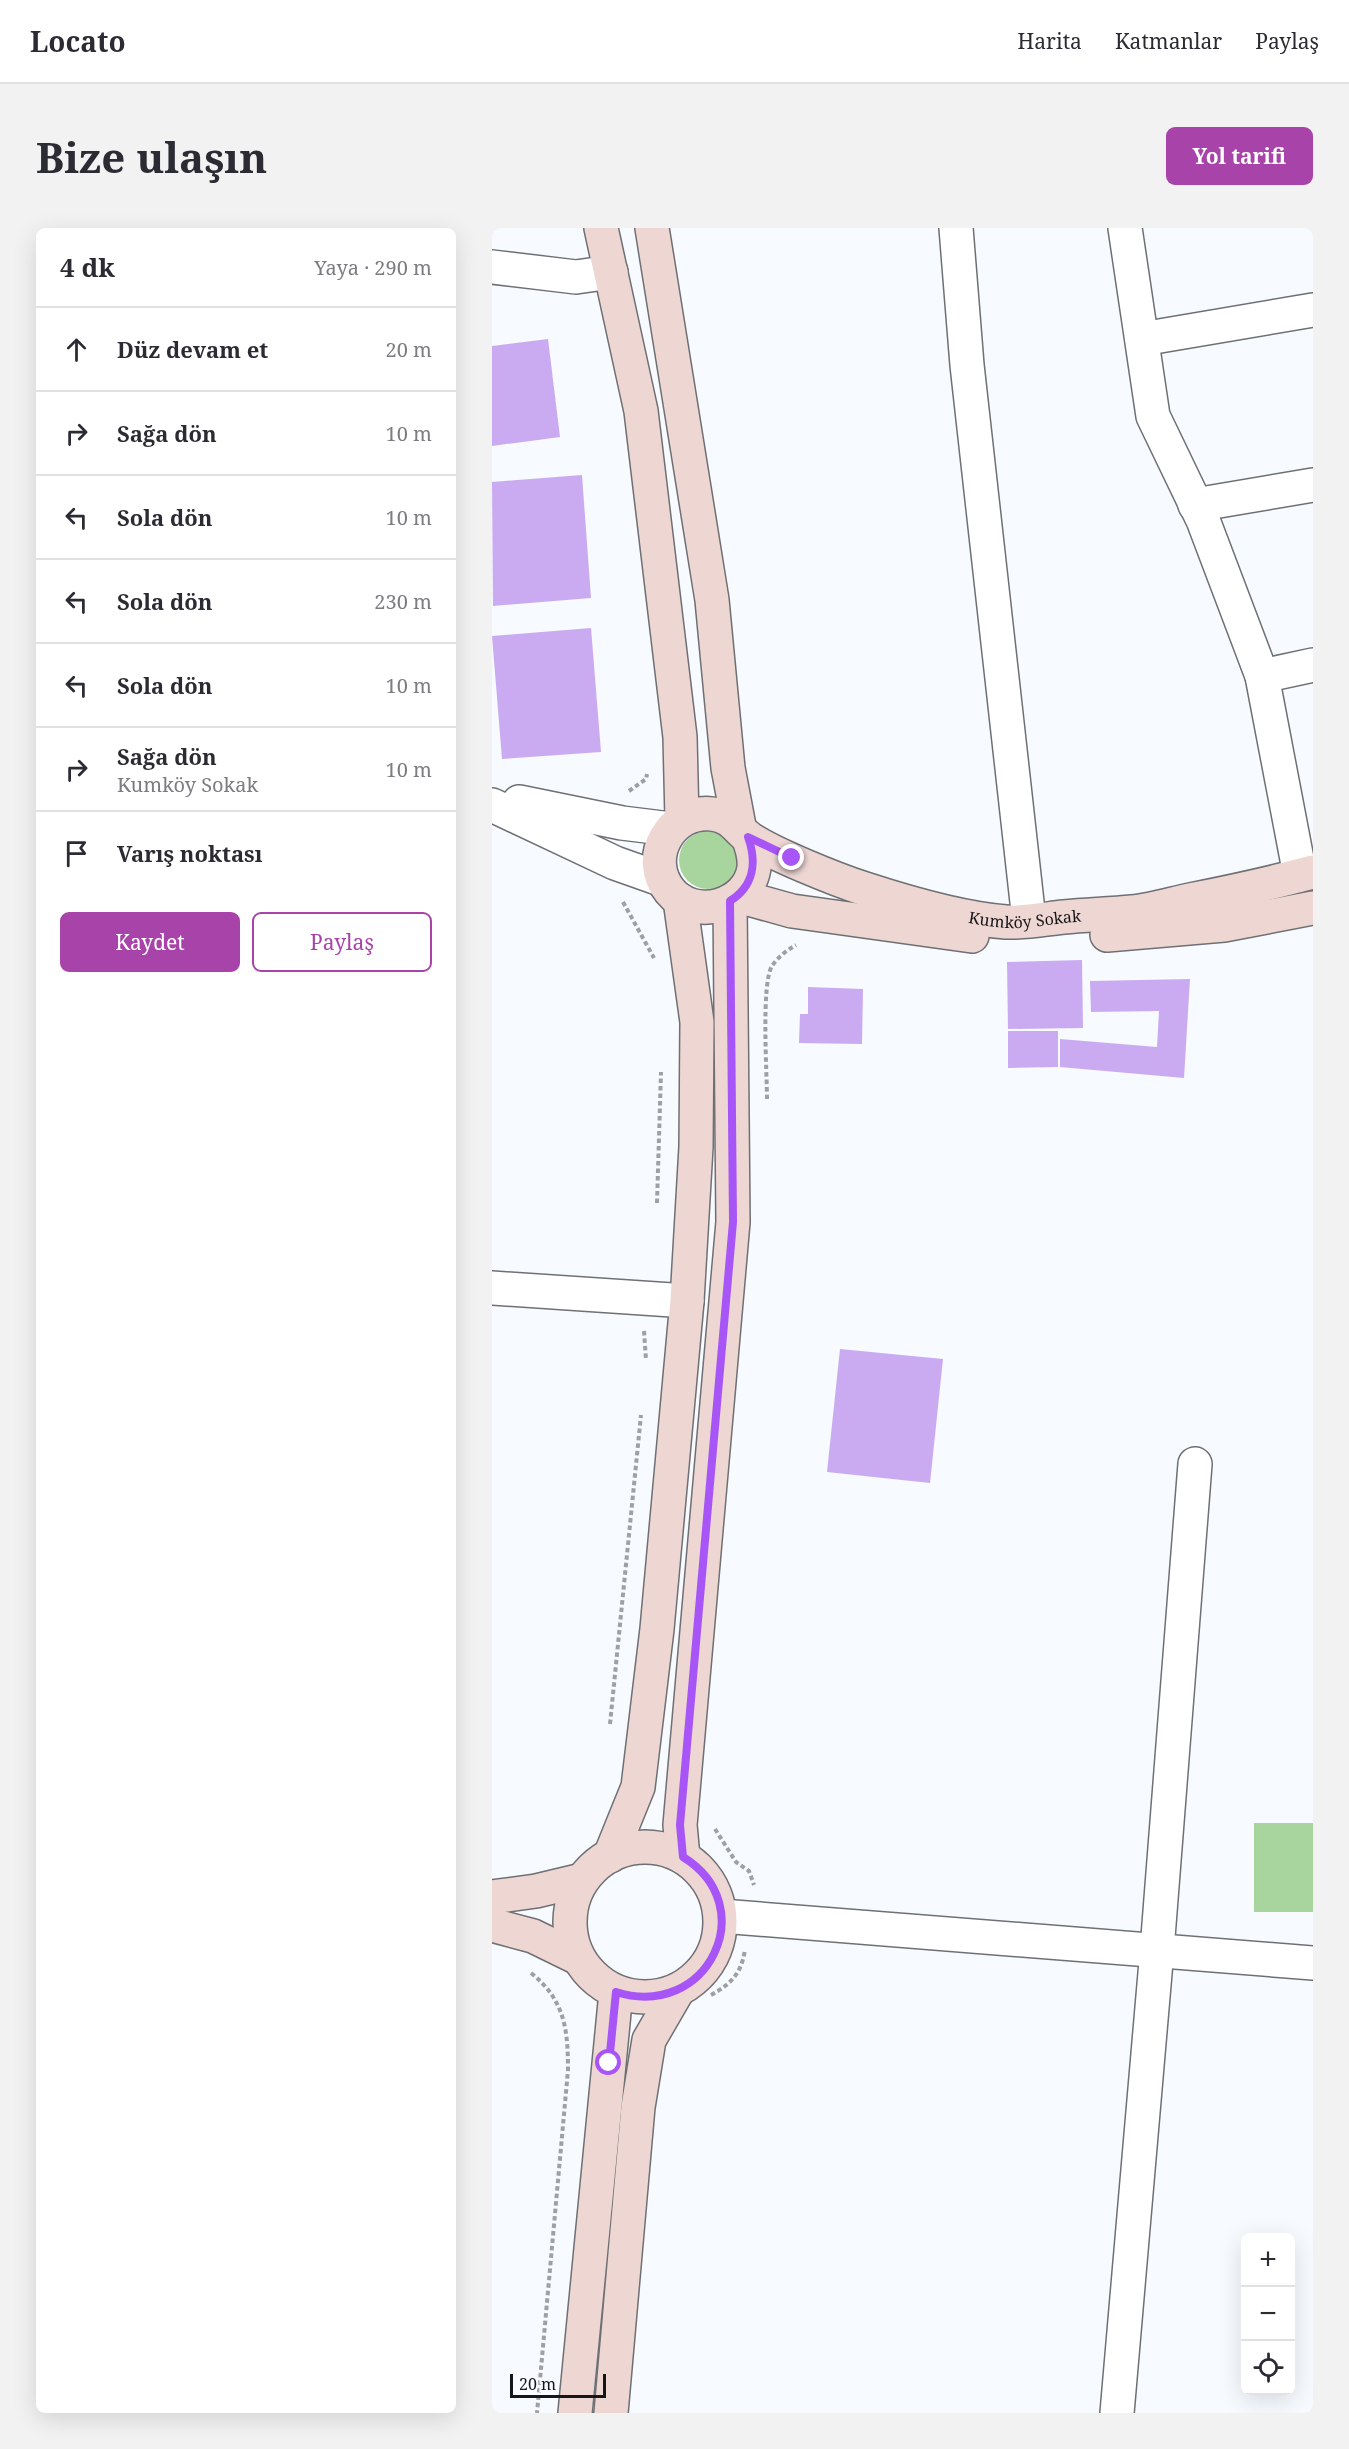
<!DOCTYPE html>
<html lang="tr">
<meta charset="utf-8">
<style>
:root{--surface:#fff;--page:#f2f2f3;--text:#2b2b33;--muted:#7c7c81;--line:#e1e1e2;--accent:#a844a9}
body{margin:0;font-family:"Noto Serif",serif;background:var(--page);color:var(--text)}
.controls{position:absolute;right:18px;bottom:18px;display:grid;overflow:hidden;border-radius:9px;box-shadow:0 6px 24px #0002}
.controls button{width:54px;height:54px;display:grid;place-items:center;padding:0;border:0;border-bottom:2px solid var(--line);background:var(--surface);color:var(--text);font:30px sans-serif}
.scale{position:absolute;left:18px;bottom:15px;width:96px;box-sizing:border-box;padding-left:6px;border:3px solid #161618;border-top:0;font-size:16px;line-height:21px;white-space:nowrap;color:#161618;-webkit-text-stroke:4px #f7fafe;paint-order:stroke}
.stop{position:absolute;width:18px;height:18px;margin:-14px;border:4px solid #a855f7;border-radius:50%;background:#fff}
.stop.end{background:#a855f7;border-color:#fff;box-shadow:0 2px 6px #0008}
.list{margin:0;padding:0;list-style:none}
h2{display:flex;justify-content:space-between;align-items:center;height:78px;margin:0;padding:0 24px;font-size:26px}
h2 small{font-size:20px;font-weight:400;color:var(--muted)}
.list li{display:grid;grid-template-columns:39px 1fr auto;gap:18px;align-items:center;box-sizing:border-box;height:84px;padding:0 24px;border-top:2px solid var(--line)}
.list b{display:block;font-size:22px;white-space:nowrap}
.list p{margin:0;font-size:20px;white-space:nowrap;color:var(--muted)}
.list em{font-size:20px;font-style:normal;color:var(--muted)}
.actions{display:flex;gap:12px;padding:18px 24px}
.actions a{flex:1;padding:14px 0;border:2px solid var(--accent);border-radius:9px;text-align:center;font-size:21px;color:var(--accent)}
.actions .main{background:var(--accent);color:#fff}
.icon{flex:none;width:33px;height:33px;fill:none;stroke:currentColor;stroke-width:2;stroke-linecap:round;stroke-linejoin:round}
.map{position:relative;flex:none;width:821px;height:2185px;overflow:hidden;border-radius:9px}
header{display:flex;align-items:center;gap:36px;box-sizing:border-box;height:84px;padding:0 30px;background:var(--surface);border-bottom:2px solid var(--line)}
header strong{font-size:28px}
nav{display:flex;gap:33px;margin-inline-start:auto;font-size:21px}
.intro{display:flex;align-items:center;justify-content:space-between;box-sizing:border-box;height:144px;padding:0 36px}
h1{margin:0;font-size:42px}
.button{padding:15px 27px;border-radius:9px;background:var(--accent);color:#fff;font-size:21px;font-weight:700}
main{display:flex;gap:36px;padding:0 36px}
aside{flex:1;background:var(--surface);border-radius:9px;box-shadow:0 6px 24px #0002}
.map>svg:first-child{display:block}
</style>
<header>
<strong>Locato</strong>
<nav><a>Harita</a><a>Katmanlar</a><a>Paylaş</a></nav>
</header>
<div class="intro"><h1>Bize ulaşın</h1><a class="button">Yol tarifi</a></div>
<main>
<aside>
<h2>4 dk<small>Yaya · 290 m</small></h2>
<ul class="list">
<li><svg class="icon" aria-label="ahead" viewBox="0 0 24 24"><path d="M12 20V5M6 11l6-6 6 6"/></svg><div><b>Düz devam et</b></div><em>20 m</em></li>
<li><svg class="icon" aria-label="right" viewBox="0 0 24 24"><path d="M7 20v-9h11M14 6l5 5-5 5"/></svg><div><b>Sağa dön</b></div><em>10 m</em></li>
<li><svg class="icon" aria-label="left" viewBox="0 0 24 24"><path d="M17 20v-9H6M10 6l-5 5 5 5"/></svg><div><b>Sola dön</b></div><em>10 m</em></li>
<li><svg class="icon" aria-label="left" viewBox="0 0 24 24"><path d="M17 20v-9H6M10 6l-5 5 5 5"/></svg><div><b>Sola dön</b></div><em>230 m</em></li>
<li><svg class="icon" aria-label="left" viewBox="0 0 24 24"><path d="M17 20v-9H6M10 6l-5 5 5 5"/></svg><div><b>Sola dön</b></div><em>10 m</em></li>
<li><svg class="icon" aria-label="right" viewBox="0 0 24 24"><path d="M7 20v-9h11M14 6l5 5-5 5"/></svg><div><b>Sağa dön</b><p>Kumköy Sokak</p></div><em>10 m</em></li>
<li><svg class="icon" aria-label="arrive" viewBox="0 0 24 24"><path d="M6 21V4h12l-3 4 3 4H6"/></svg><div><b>Varış noktası</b></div></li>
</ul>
<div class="actions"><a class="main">Kaydet</a><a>Paylaş</a></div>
</aside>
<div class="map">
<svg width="821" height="2185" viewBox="0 0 821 2185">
<rect width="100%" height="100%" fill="#f7fafe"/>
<g fill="#a7d59d">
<circle cx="216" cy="632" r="29"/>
<rect x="762" y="1595" width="59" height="89"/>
</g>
<g fill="#caabf1">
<polygon points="56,111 68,209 0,218 0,118"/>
<polygon points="90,247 99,370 1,378 0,254"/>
<polygon points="99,400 109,524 10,531 0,408"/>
<polygon points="590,732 591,800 516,801 515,734"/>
<polygon points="698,751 692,850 568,839 568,811 665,819 667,783 599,784 598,753"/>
<polygon points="316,759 371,761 370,816 307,815 308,786 316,786"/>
<polygon points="516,803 566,803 566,839 516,840"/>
<polygon points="348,1121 451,1131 438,1255 335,1244"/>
</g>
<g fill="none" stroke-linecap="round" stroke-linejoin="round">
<g stroke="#6e7074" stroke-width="36">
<g id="street">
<polyline points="464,0 475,137 537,692"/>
<polyline points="633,0 661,188 711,292 770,448 808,647"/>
<polyline points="0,39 84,49 119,44"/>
<polyline points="650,111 821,82"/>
<polyline points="703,277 821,257"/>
<polyline points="770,448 821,437"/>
<polyline points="27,574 130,595 179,601"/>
<polyline points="0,577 123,635 171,652"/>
<polyline points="0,1060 195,1073"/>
<polyline points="229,1688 821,1735"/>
<polyline points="625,2185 665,1722 703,1236"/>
</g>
</g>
<g stroke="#6e7074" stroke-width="36">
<g id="secondary">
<polyline points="109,0 149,183 188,509 190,592"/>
<polyline points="160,0 220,372 236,540 247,598"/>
<path id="s1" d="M256 609C260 619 263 629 262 640 256 679 202 693 178 663 151 630 179 581 220 586 239 588 244 600 257 610 280 626 345 652 373 661 413 674 472 691 514 694 533 695 553 691 572 689 595 687 618 686 640 684 659 682 679 676 698 672 739 664 780 655 821 644"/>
<polyline points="246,668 300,683 480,708"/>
<polyline points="615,707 732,697 821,680"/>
<circle cx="153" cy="1694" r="75"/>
<polyline points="118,1628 146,1559 165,1401 195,1073 204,919 205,794 188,672"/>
<polyline points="191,1629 188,1597 241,994 238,673"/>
<polyline points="0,1669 44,1663 90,1652"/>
<polyline points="0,1697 41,1708 86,1730"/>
<polyline points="83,2185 124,1764"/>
<polyline points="119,2185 146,1879 157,1812 186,1762"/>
</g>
</g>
<g stroke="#9ea0a3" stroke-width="4" stroke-dasharray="4.5 3" stroke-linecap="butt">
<polyline points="137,563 154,551 155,546"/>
<polyline points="131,674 162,730"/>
<path d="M275 871C275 845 269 756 280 738 286 729 295 722 304 717"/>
<polyline points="165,975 169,844"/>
<polyline points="152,1103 154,1132"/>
<polyline points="118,1496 149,1187"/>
<polyline points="223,1601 244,1634 257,1643 262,1657"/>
<path d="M39 1745C73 1772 76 1802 76 1842L45 2185"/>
<path d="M219 1767C239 1756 250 1745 253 1721"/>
</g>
<use href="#street" stroke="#fff" stroke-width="33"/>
<use href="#secondary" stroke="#eed6d3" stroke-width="33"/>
</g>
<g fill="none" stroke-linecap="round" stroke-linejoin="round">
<path stroke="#a855f7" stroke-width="8" d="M117 1835 124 1764C216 1793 271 1678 191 1629L188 1597 241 994 238 673C262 658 265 634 256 609L300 630"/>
</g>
<g text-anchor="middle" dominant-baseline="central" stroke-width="4.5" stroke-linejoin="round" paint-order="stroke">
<g font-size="16" fill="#161618" stroke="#f7fafe">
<text stroke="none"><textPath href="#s1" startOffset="588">Kumköy Sokak</textPath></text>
</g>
</g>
</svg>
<div class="controls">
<button>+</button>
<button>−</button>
<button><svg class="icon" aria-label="locate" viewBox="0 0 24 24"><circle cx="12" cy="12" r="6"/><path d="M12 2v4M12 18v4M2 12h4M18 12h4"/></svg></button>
</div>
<div class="scale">20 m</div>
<div class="stop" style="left:117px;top:1835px"></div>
<div class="stop end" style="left:300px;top:630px"></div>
</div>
</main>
